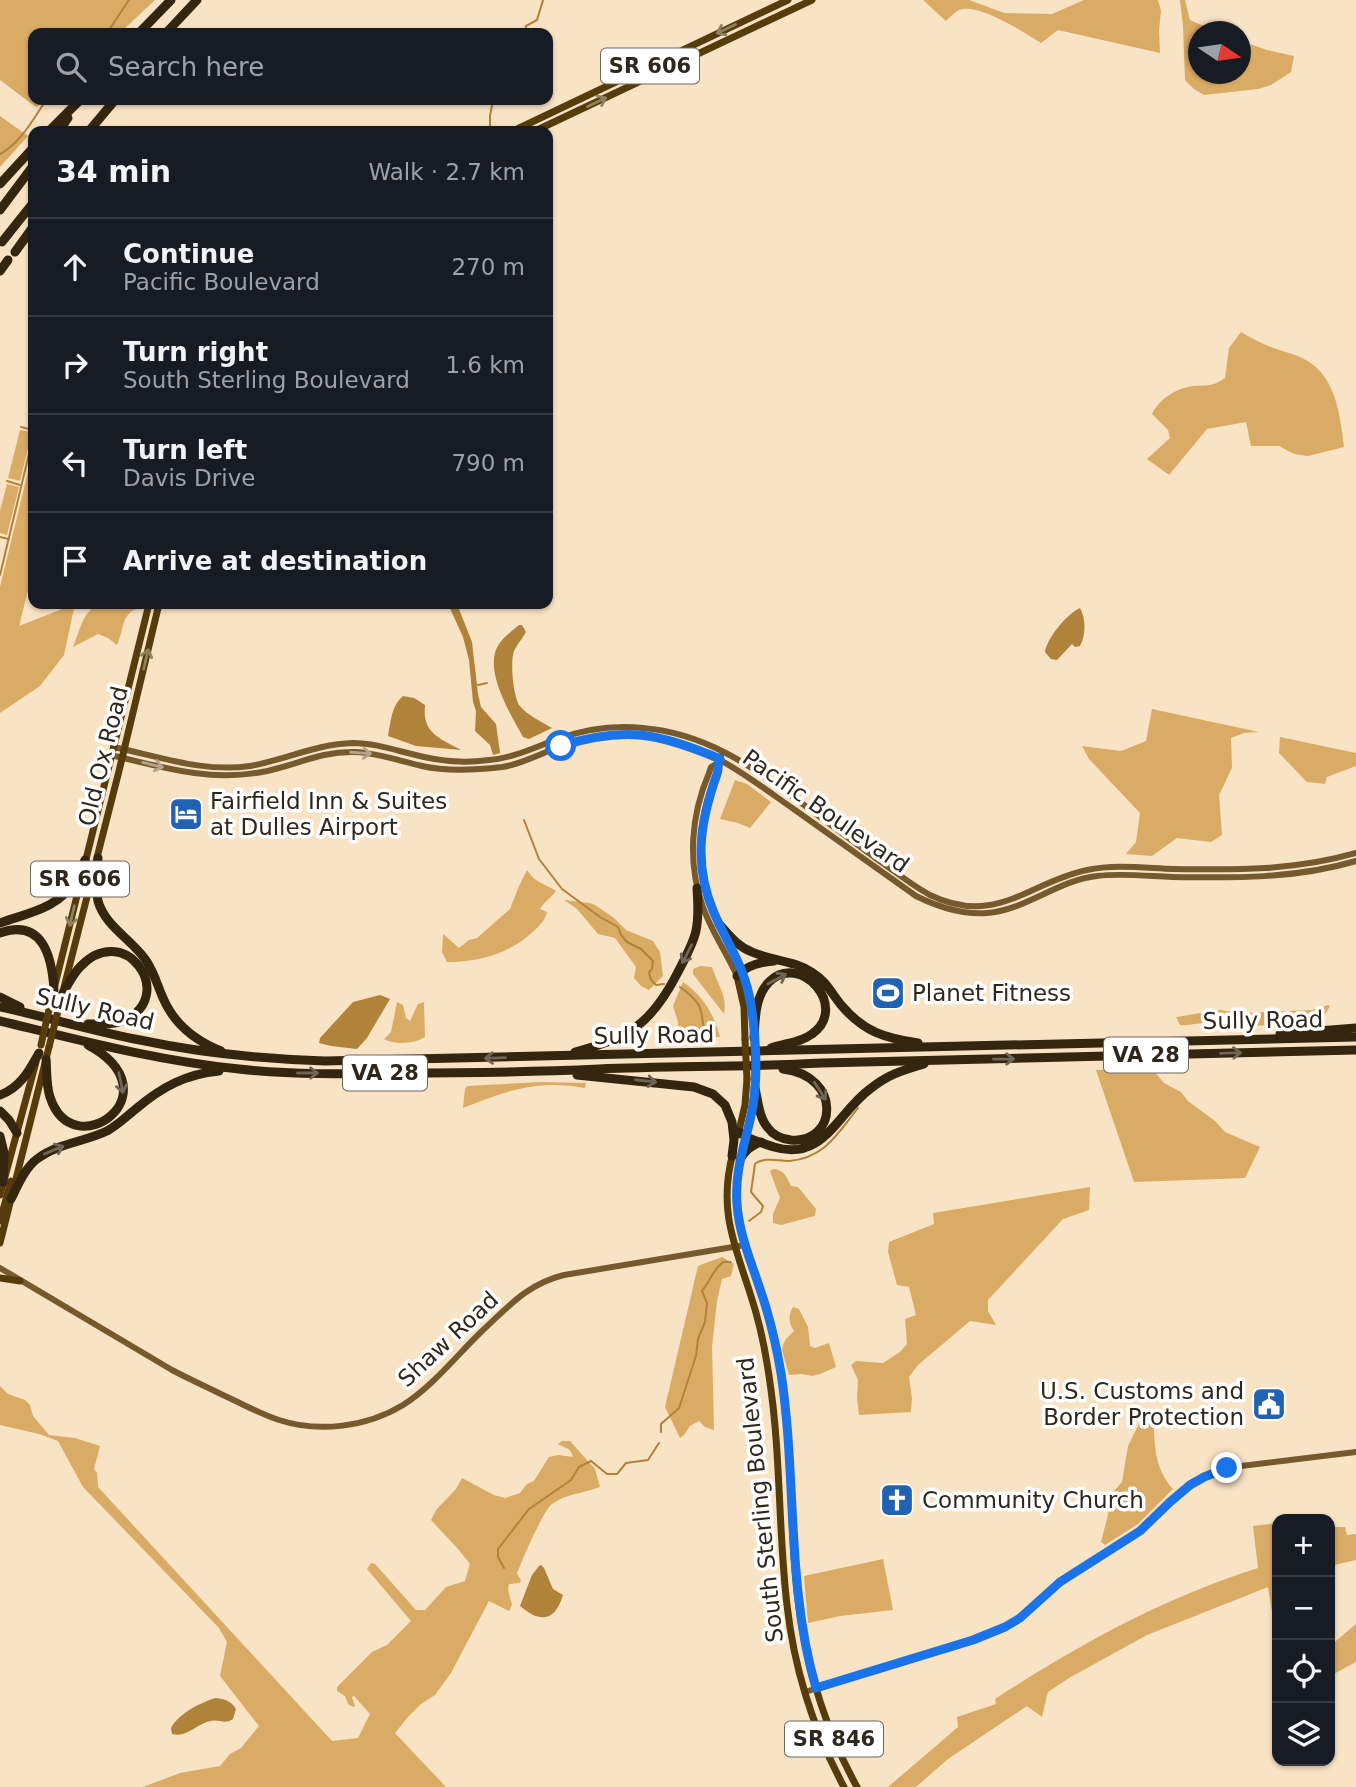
<!DOCTYPE html>
<meta charset="utf-8">
<style>
:root{--surface:#171b24;--page:#20242c;--text:#f1f3f6;--muted:#9ea1a6;--line:#363941}
body{margin:0;font-family:"DejaVu Sans",sans-serif;background:var(--page);color:var(--text)}
.controls{position:absolute;right:21px;bottom:21px;display:grid;overflow:hidden;border-radius:14px;box-shadow:0 2px 5px #0004}
.controls button{width:63px;height:63px;display:grid;place-items:center;padding:0;border:0;border-bottom:2px solid var(--line);background:var(--surface);color:var(--text);font:35px sans-serif}
.compass{position:absolute;left:1188px;top:21px;width:63px;height:63px;border-radius:50%;background:var(--surface);box-shadow:0 2px 5px #0004;rotate:103deg}
.stop{position:absolute;width:21px;height:21px;margin:-16px;border:5px solid #1a73e8;border-radius:50%;background:#fff}
.stop.end{background:#1a73e8;border-color:#fff;box-shadow:0 2px 7px #0008}
.list{margin:0;padding:0;list-style:none}
h2{display:flex;justify-content:space-between;align-items:center;height:91px;margin:0;padding:0 28px;font-size:30px}
h2 small{font-size:23px;font-weight:400;color:var(--muted)}
.list li{display:grid;grid-template-columns:46px 1fr auto;gap:21px;align-items:center;box-sizing:border-box;height:98px;padding:0 28px;border-top:2px solid var(--line)}
.list b{display:block;font-size:26px;white-space:nowrap}
.list p{margin:0;font-size:23px;white-space:nowrap;color:var(--muted)}
.list em{font-size:23px;font-style:normal;color:var(--muted)}
.icon{flex:none;width:38px;height:38px;fill:none;stroke:currentColor;stroke-width:2;stroke-linecap:round;stroke-linejoin:round}
.map{position:relative;flex:none;width:1356px;height:1787px;overflow:hidden}
.search{position:absolute;background:var(--surface);box-shadow:0 2px 5px #0004;left:28px;top:28px;width:525px;height:77px;display:flex;align-items:center;gap:18px;box-sizing:border-box;padding:0 24px;border-radius:14px;color:var(--muted);font-size:26px}
.panel{position:absolute;background:var(--surface);box-shadow:0 2px 5px #0004;left:28px;top:126px;width:525px;height:483px;border-radius:14px}
.map>svg:first-child{display:block}
</style>
<div class="map">
<svg width="1356" height="1787" viewBox="0 0 1356 1787">
<rect width="100%" height="100%" fill="#f9e3c5"/>
<g fill="#daab64">
<polygon points="0,0 155,0 120,33 33,33 33,100 45,100 36,107 0,80"/>
<path d="M923 0H969L1004 13 1052 14 1084 0H1158L1161 11 1159 30 1160 53 1058 30 1041 43C1025 33 978 2 959 10 955 12 949 18 946 21Z"/>
<polygon points="1180,0 1185,0 1190,20 1215,31 1198,32 1198,74 1240,74 1241,41 1267,50 1294,56 1291,72 1271,85 1258,89 1204,95 1194,89 1185,80 1183,26"/>
<polygon points="0,116 28,136 0,167"/>
<path d="M1241 332C1251 338 1260 343 1271 347 1281 351 1292 353 1302 358 1336 374 1340 414 1344 447L1308 456 1294 454 1279 446H1251L1246 422 1207 429 1169 475 1147 459 1170 438 1168 430 1152 414C1159 399 1177 388 1193 386 1208 385 1212 387 1225 378L1229 348Z"/>
<polygon points="20,430 32,432 20,481 8,478"/>
<polygon points="33,451 33,571 19,626 75,604 64,655 40,686 0,713 0,587"/>
<polygon points="7,484 19,487 7,535 0,533 0,511"/>
<path d="M98 604H140V608C121 612 124 630 117 645L108 638 98 634 73 647C80 631 82 613 98 604Z"/>
<polygon points="1152,709 1259,732 1244,733 1231,738 1232,768 1219,795 1222,835 1211,842 1177,838 1152,856 1126,854 1136,842 1140,813 1089,759 1082,746 1121,751 1146,741"/>
<polygon points="1280,737 1356,753 1356,766 1327,777 1325,784 1307,782 1279,753"/>
<polygon points="735,780 747,784 771,802 750,828 738,823 720,819"/>
<path d="M527 870C535 883 544 883 556 891 551 898 544 902 540 909L547 912C545 920 541 924 535 930 511 953 480 962 447 962L442 952 443 934 459 948 469 940 477 938 510 909 519 886Z"/>
<polygon points="564,900 590,903 595,905 614,918 626,930 653,941 660,952 663,976 649,990 641,986 634,978 636,967 615,938 598,934 577,909"/>
<path d="M700 966 712 967C717 983 728 997 724 1014L693 974V969Z"/>
<path d="M683 982C703 996 714 1014 720 1037H699L678 1040V1022L673 1006Z"/>
<path d="M397 1002 403 1005 406 1018 410 1021 418 1004 424 1002 425 1037C415 1044 394 1045 384 1039L391 1032Z"/>
<path d="M1328 1005 1330 1006 1322 1020C1293 1022 1263 1027 1234 1026 1225 1026 1216 1023 1207 1023 1198 1023 1188 1026 1180 1025L1176 1017 1220 1010 1240 1013 1312 1010Z"/>
<polygon points="1152,1069 1164,1083 1181,1092 1188,1101 1215,1121 1225,1132 1260,1147 1245,1178 1134,1182 1096,1070"/>
<path d="M540 1082 586 1083 585 1088C539 1079 505 1091 463 1108L465 1089 467 1086Z"/>
<path d="M773 1169C785 1170 786 1176 791 1186L798 1187 816 1209 815 1216 781 1225 773 1223V1214L780 1198 770 1171Z"/>
<polygon points="1090,1187 1089,1210 1063,1219 988,1300 988,1311 996,1325 970,1321 918,1365 909,1377 912,1398 911,1412 859,1415 857,1398 858,1380 851,1365 856,1361 883,1363 900,1352 907,1344 905,1319 916,1315 909,1287 897,1285 888,1252 889,1242 934,1224 933,1213"/>
<polygon points="722,1257 734,1264 731,1276 722,1279 717,1301 712,1347 714,1430 705,1427 699,1421 690,1426 684,1435 680,1438 665,1407 698,1266"/>
<path d="M793 1307 799 1309 808 1327 810 1346 815 1348 829 1343 836 1367 820 1374 812 1376 802 1374 789 1375 782 1350 783 1345 786 1339 794 1331C789 1324 788 1315 793 1307Z"/>
<path d="M0 1386 8 1394 25 1400 30 1405 33 1416 49 1435 75 1438 100 1446 94 1469 97 1473 98 1487 332 1741 358 1738 370 1714 354 1696 352 1697 355 1706 353 1707 348 1704 345 1696 337 1691V1687L372 1652 387 1645 411 1621 367 1569 371 1563 375 1564 416 1610H425L446 1587 465 1581 470 1564 459 1550 431 1520 436 1510 456 1489 462 1478 494 1495 505 1498 520 1493 527 1484 534 1481 549 1457 558 1455 573 1457C570 1446 565 1449 558 1444L562 1441H570L595 1469 600 1487C585 1493 565 1494 552 1504 543 1511 521 1562 517 1574L521 1580 520 1583 509 1584 508 1589 512 1605 509 1611 489 1601 451 1673 435 1695 421 1704 408 1717 395 1733 446 1787H143L180 1773 220 1766 230 1754 241 1748 259 1726 220 1676 227 1642 219 1628 83 1487 58 1441 39 1434 0 1425Z"/>
<path d="M1143 1416 1154 1424C1154 1448 1156 1470 1173 1489L1138 1524 1105 1545 1101 1542 1114 1491 1122 1482 1128 1446Z"/>
<path d="M1277 1523V1611L1272 1612 1268 1587 1147 1635 1069 1678 1048 1692 1042 1717 1027 1706 948 1759 916 1787H888L958 1727 957 1717 996 1704 995 1699C1078 1645 1163 1598 1258 1568L1253 1526Z"/>
<polygon points="1330,1527 1345,1527 1347,1535 1356,1534 1356,1560 1330,1566"/>
<polygon points="883,1559 893,1610 840,1616 808,1623 804,1576"/>
<polygon points="1356,1624 1356,1662 1330,1676 1330,1646"/>
</g>
<g fill="#b0823a">
<polygon points="448,604 457,604 472,642 478,694 481,707 496,724 500,753 493,755 490,745 475,731 476,711 473,702 469,660 463,637"/>
<path d="M1080 608C1086 619 1086 635 1080 646L1075 647 1072 644 1057 660 1051 659 1045 652C1047 638 1067 614 1080 608Z"/>
<path d="M519 625H522L526 632C523 638 517 644 514 651 510 661 513 697 520 706 527 715 542 722 552 728L529 739 523 737C511 715 482 669 499 644 504 637 512 631 519 625Z"/>
<path d="M403 696 414 698 425 705C422 733 439 738 461 750L416 746 388 736C391 722 391 706 403 696Z"/>
<polygon points="380,995 390,999 367,1038 357,1049 331,1046 319,1043 320,1038 353,1002"/>
<path d="M541 1565 544 1568 553 1589 563 1595C555 1622 540 1623 520 1606L532 1575 539 1566Z"/>
<path d="M216 1698C225 1699 231 1701 236 1709L233 1719C224 1725 220 1719 211 1721 197 1723 188 1738 172 1734L171 1728C178 1714 201 1702 216 1698Z"/>
</g>
<g fill="none" stroke-linecap="round" stroke-linejoin="round">
<g stroke="#b0823a" stroke-width="2">
<polyline points="107,33 129,0"/>
<polyline points="525,33 526,26 537,20 543,0"/>
<polyline points="490,130 490,116 493,100"/>
<path d="M0 154C20 144 34 118 46 100"/>
<polyline points="21,427 33,430"/>
<polyline points="7,481 20,485"/>
<polyline points="0,537 9,539"/>
<polyline points="0,575 33,437"/>
<polyline points="478,685 487,683"/>
<path d="M524 820 539 859 562 889 600 917 618 927 621 935 627 942 641 949 653 961 652 969 649 972C650 978 651 981 656 985L664 984"/>
<path d="M680 987C710 1008 698 1014 707 1044"/>
<path d="M756 1163C766 1157 778 1161 789 1161 825 1158 838 1133 858 1108"/>
<polyline points="749,1221 761,1212 763,1206 751,1192 755,1164"/>
<path d="M661 1432V1424L679 1408 696 1356 698 1339 705 1322 707 1303 702 1291C710 1281 713 1270 723 1262H731"/>
<polyline points="504,1568 498,1557 498,1549 529,1509 571,1480 579,1467 591,1461 607,1474 617,1474 626,1463 648,1460 659,1443"/>
</g>
<g stroke="#76592d" stroke-width="6">
<path d="M113 747C158 756 203 773 250 766 285 760 316 744 353 743 377 743 400 752 424 757 446 762 467 763 489 760 514 758 535 747 558 739 585 729 614 725 643 728 703 733 749 764 796 799 824 820 853 841 881 862 897 873 913 886 930 895 996 927 1029 882 1087 870 1115 864 1145 868 1173 869 1236 870 1294 871 1356 853"/>
<path d="M111 755C161 767 210 782 262 772 295 766 319 751 355 752 378 753 400 761 422 766 448 772 476 770 502 767 523 764 542 753 561 746 597 733 634 731 671 740 718 752 756 783 795 810 835 838 875 867 916 896 938 907 961 915 987 913 1026 910 1058 880 1097 876 1121 873 1147 876 1172 877 1234 878 1295 879 1356 861"/>
<path d="M721 756C719 762 719 765 718 771 716 781 710 791 707 801 697 838 698 878 714 913 720 926 728 938 734 951 745 972 751 995 753 1018"/>
<path d="M718 763 711 767 709 773C691 815 687 863 703 907 711 931 727 953 737 976"/>
<path d="M0 1268 172 1370C189 1379 207 1387 225 1396 243 1404 260 1414 279 1420 319 1433 367 1427 403 1405 433 1386 456 1356 481 1332 508 1307 527 1284 564 1275L745 1245"/>
<polyline points="805,1692 973,1641 1005,1627 1020,1618 1060,1582 1140,1531 1184,1490 1204,1477 1241,1466 1356,1452"/>
</g>
<g stroke="#563b0b" stroke-width="7">
<polyline points="513,131 788,0"/>
<polyline points="535,131 812,0"/>
<polyline points="737,976 744,1007 745,1039"/>
<polyline points="50,1005 149,604"/>
<polyline points="59,1007 119,771 159,604"/>
<path d="M755 1077C755 1120 734 1160 737 1203 738 1231 750 1258 759 1285 769 1313 776 1343 781 1372 794 1455 788 1539 801 1621 810 1679 829 1736 857 1787"/>
<polyline points="738,1135 745,1105 747,1079"/>
<path d="M733 1153C718 1208 734 1243 750 1293 759 1320 765 1348 769 1376 781 1452 778 1529 787 1605 794 1668 814 1731 844 1787"/>
<polyline points="0,1195 36,1062"/>
<polyline points="0,1221 11,1181"/>
<polyline points="0,1243 49,1047"/>
<polyline points="0,1278 20,1281"/>
</g>
<g stroke="#34250e" stroke-width="9">
<polyline points="139,33 171,0"/>
<polyline points="166,33 197,0"/>
<polyline points="49,131 80,100"/>
<polyline points="59,131 68,118"/>
<polyline points="89,131 115,100"/>
<polyline points="0,184 33,148"/>
<polyline points="0,210 33,166"/>
<polyline points="2,242 33,203"/>
<polyline points="15,252 33,227"/>
<polyline points="0,271 8,260"/>
<path d="M98 858C97 871 95 887 98 901 105 926 131 939 145 959 154 971 157 985 163 998 174 1024 196 1041 221 1051"/>
<path d="M0 923C28 913 60 908 75 880 79 874 82 867 85 860"/>
<path d="M719 924C729 935 738 947 752 952 772 961 794 960 813 973 826 981 832 994 842 1006 864 1032 885 1038 918 1043"/>
<path d="M0 933C43 918 52 957 54 990"/>
<path d="M737 976C746 965 760 962 774 961"/>
<path d="M62 995C67 986 72 976 79 968 124 918 178 995 125 1020 113 1025 100 1024 88 1024"/>
<polyline points="0,997 20,1007"/>
<path d="M0 1007C47 1017 93 1031 140 1040 201 1053 263 1059 325 1061L1356 1037"/>
<path d="M0 1021C79 1040 158 1061 239 1069 292 1075 345 1074 398 1073 465 1073 532 1072 599 1069 673 1066 748 1067 822 1063L1356 1050"/>
<polyline points="1280,1034 1356,1028"/>
<path d="M754 1038C755 1020 755 996 769 982 800 951 850 1007 812 1034 800 1043 785 1043 771 1048"/>
<path d="M575 1052C630 1038 652 1023 678 972 697 936 700 929 697 888"/>
<path d="M46 1059C47 1071 46 1085 50 1097 73 1168 177 1093 88 1045"/>
<polyline points="577,1075 694,1087 713,1094 725,1105 732,1122 734,1140 732,1156"/>
<path d="M755 1088C758 1101 759 1118 768 1128 773 1135 782 1139 791 1140 837 1144 843 1076 783 1069"/>
<path d="M0 1095C20 1088 29 1071 39 1053"/>
<polyline points="0,1111 9,1120 17,1133"/>
<path d="M739 1132C749 1140 762 1143 774 1147 824 1162 837 1113 870 1089 889 1074 901 1071 924 1064"/>
<polyline points="0,1136 4,1153 3,1182"/>
<path d="M740 1159C745 1151 751 1145 761 1142"/>
<path d="M11 1199C18 1185 25 1168 37 1159 58 1143 84 1142 107 1131 118 1125 127 1116 137 1108 162 1087 186 1074 219 1071"/>
</g>
<g stroke="#563b0b" stroke-width="7">
<polyline points="754,1038 755,1077"/>
<polyline points="745,1039 747,1079"/>
<polyline points="41,1045 50,1005"/>
<polyline points="49,1047 59,1007"/>
</g>
</g>
<defs><path id="oneway-shaft" d="M-6 0H5M1.5-3L5.5 0L1.5 3" fill="none" stroke-width="1.6" stroke-linecap="round" stroke-linejoin="round" transform="scale(1.75)"/></defs>
<g stroke="#918060">
<use href="#oneway-shaft" transform="translate(726 29) rotate(155)"/>
<use href="#oneway-shaft" transform="translate(597 102) rotate(-26)"/>
<use href="#oneway-shaft" transform="translate(146 659) rotate(-77)"/>
<use href="#oneway-shaft" transform="translate(72 916) rotate(103)"/>
</g>
<g stroke="#b4a48c">
<use href="#oneway-shaft" transform="translate(361 753) rotate(4)"/>
<use href="#oneway-shaft" transform="translate(153 765) rotate(14)"/>
</g>
<g stroke="#716656">
<use href="#oneway-shaft" transform="translate(687 954) rotate(117)"/>
<use href="#oneway-shaft" transform="translate(777 979) rotate(-28)"/>
<use href="#oneway-shaft" transform="translate(1231 1053) rotate(-2)"/>
<use href="#oneway-shaft" transform="translate(495 1058) rotate(178)"/>
<use href="#oneway-shaft" transform="translate(1004 1059) rotate(-1)"/>
<use href="#oneway-shaft" transform="translate(308 1073)"/>
<use href="#oneway-shaft" transform="translate(646 1081) rotate(6)"/>
<use href="#oneway-shaft" transform="translate(121 1083) rotate(78)"/>
<use href="#oneway-shaft" transform="translate(820 1091) rotate(57)"/>
<use href="#oneway-shaft" transform="translate(54 1150) rotate(-23)"/>
</g>
<g fill="none" stroke-linecap="round" stroke-linejoin="round">
<path stroke="#1a73e8" stroke-width="9" d="M561 746C625 726 659 733 720 759 717 764 719 769 717 774 700 822 693 864 714 913 729 947 745 967 751 1005 756 1036 758 1075 753 1106 747 1139 734 1169 737 1204 739 1233 750 1259 759 1286 769 1314 776 1344 781 1373 797 1478 786 1586 816 1688L973 1640 1005 1627 1020 1618 1060 1582 1140 1531 1170 1502 1190 1485 1204 1477 1227 1468"/>
</g>
<defs>
<g id="hotel-square" transform="scale(1.75)"><rect x="-9" y="-9" width="18" height="18" rx="4" fill="#2162b3" stroke="#fff"/><path d="M-6-4.5h1.5V1H6V5H4.5V3h-9V5H-6ZM-4 0a1.8 1.8 0 1 1 3.6 0ZM.5 0V-2.5h3Q6-2.5 6 0Z" fill="#fff"/></g>
<g id="stadium-square" transform="scale(1.75)"><rect x="-9" y="-9" width="18" height="18" rx="4" fill="#2162b3" stroke="#fff"/><path d="M0-5a6.5 5 0 1 0 0 10a6.5 5 0 1 0 0-10ZM-3.5-1.8h7v3.6h-7Z" fill="#fff"/></g>
<g id="civic-square" transform="scale(1.75)"><rect x="-9" y="-9" width="18" height="18" rx="4" fill="#2162b3" stroke="#fff"/><path d="M-.6-6.5H3V-4.5H.6V-3L4-1V1h2V6H-6V1h2V-1L-.6-3ZM-1.2 2.5V6h2.4V2.5Z" fill="#fff"/></g>
<g id="church-square" transform="scale(1.75)"><rect x="-9" y="-9" width="18" height="18" rx="4" fill="#2162b3" stroke="#fff"/><path d="M-1.2-6h2.4v3.5h3.3v2.4h-3.3V6h-2.4V-.1h-3.3v-2.4h3.3Z" fill="#fff"/></g>
</defs>
<g fill-rule="evenodd">
<use href="#hotel-square" x="186" y="814"/>
<use href="#stadium-square" x="888" y="993"/>
<use href="#civic-square" x="1269" y="1404"/>
<use href="#church-square" x="897" y="1500"/>
</g>
<g text-anchor="middle" dominant-baseline="central" stroke-width="7" stroke-linejoin="round" paint-order="stroke">
<g fill="#fff" stroke="#6d6860" stroke-width="2">
<rect x="601" y="48.5" width="98" height="35" rx="5"/>
<rect x="31" y="861.5" width="98" height="35" rx="5"/>
<rect x="1104" y="1037.5" width="84" height="35" rx="5"/>
<rect x="343" y="1055.5" width="84" height="35" rx="5"/>
<rect x="785" y="1721.5" width="98" height="35" rx="5"/>
</g>
<g font-size="21" font-weight="bold" fill="#2f271c">
<text x="650" y="66">SR 606</text>
<text x="80" y="879">SR 606</text>
<text x="1146" y="1055">VA 28</text>
<text x="385" y="1073">VA 28</text>
<text x="834" y="1739">SR 846</text>
</g>
<g font-size="23" fill="#2f271c" stroke="#fff">
<text transform="translate(103 756) rotate(-76)">Old Ox Road</text>
<text transform="translate(826 811) rotate(35)">Pacific Boulevard</text>
<text transform="translate(95 1009) rotate(13)">Sully Road</text>
<text transform="translate(1263 1020) rotate(-1)">Sully Road</text>
<text transform="translate(654 1035) rotate(-1)">Sully Road</text>
<text transform="translate(448 1339) rotate(-43)">Shaw Road</text>
<text transform="translate(760 1500) rotate(-96)">South Sterling Boulevard</text>
</g>
<g font-size="23" fill="#2f271c" stroke="#fff" text-anchor="start">
<text x="210" y="801">Fairfield Inn &amp; Suites<tspan x="210" dy="26">at Dulles Airport</tspan></text>
<text x="912" y="993">Planet Fitness</text>
<text x="1244" y="1391" text-anchor="end">U.S. Customs and<tspan x="1244" dy="26">Border Protection</tspan></text>
<text x="922" y="1500">Community Church</text>
</g>
</g>
</svg>
<div class="controls">
<button>+</button>
<button>−</button>
<button><svg class="icon" aria-label="locate" viewBox="0 0 24 24"><circle cx="12" cy="12" r="6"/><path d="M12 2v4M12 18v4M2 12h4M18 12h4"/></svg></button>
<button><svg class="icon" aria-label="layers" viewBox="0 0 24 24"><path d="M12 4l9 5-9 5-9-5zM3 14l9 5 9-5"/></svg></button>
</div>
<svg class="compass" viewBox="-18 -18 36 36"><path d="M0-13l5 13h-10z" fill="#e53935"/><path d="M0 13l5-13h-10z" fill="#9ea1a6"/></svg>
<div class="stop" style="left:561px;top:746px"></div>
<div class="stop end" style="left:1227px;top:1468px"></div>
<div class="search"><svg class="icon" aria-label="search" viewBox="0 0 24 24"><circle cx="10" cy="10" r="6"/><path d="M15 15l6 6"/></svg>Search here</div>
<section class="panel">
<h2>34 min<small>Walk · 2.7 km</small></h2>
<ul class="list">
<li><svg class="icon" aria-label="ahead" viewBox="0 0 24 24"><path d="M12 20V5M6 11l6-6 6 6"/></svg><div><b>Continue</b><p>Pacific Boulevard</p></div><em>270 m</em></li>
<li><svg class="icon" aria-label="right" viewBox="0 0 24 24"><path d="M7 20v-9h11M14 6l5 5-5 5"/></svg><div><b>Turn right</b><p>South Sterling Boulevard</p></div><em>1.6 km</em></li>
<li><svg class="icon" aria-label="left" viewBox="0 0 24 24"><path d="M17 20v-9H6M10 6l-5 5 5 5"/></svg><div><b>Turn left</b><p>Davis Drive</p></div><em>790 m</em></li>
<li><svg class="icon" aria-label="arrive" viewBox="0 0 24 24"><path d="M6 21V4h12l-3 4 3 4H6"/></svg><div><b>Arrive at destination</b></div></li>
</ul>
</section>
</div>
